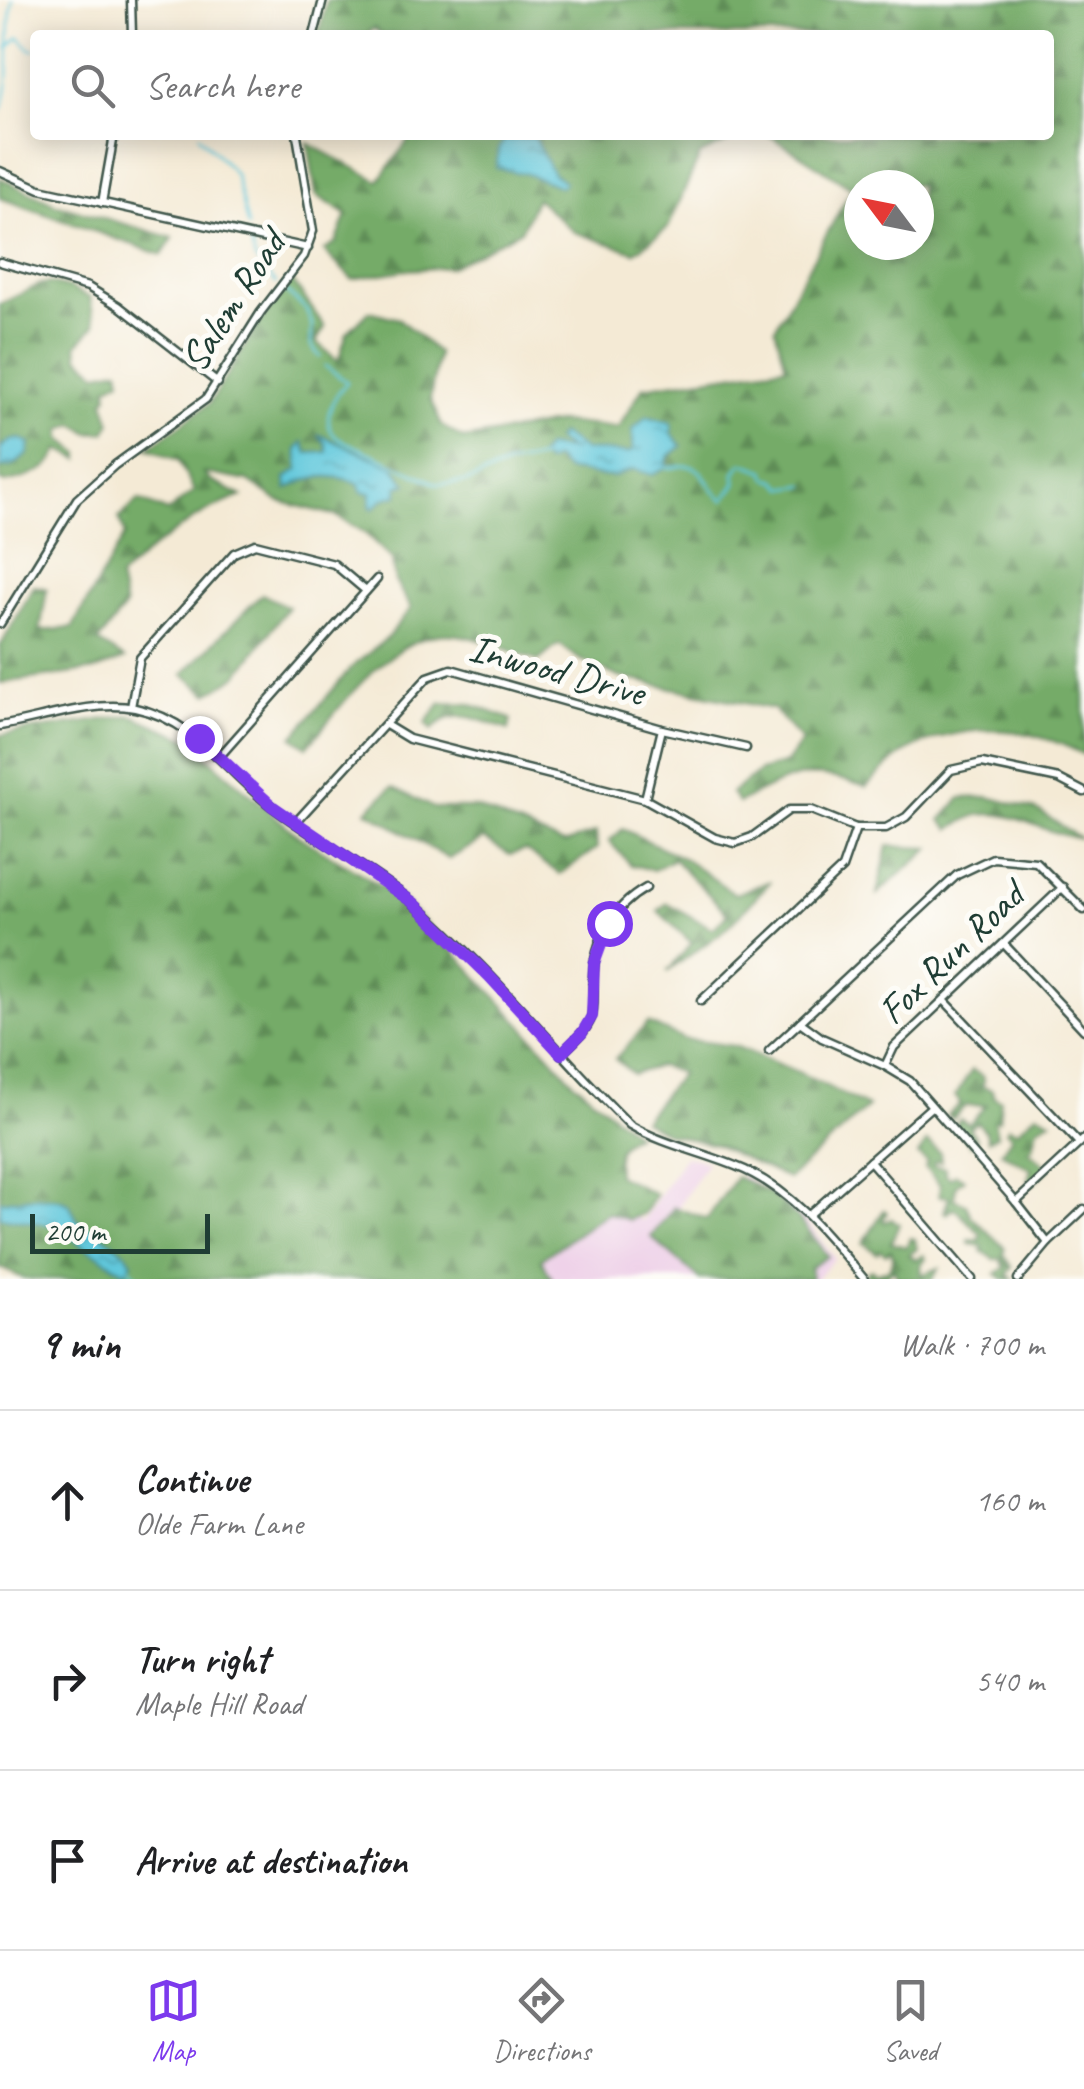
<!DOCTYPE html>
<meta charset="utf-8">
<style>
:root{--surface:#fff;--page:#f6f6f6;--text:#202124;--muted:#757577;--line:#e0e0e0;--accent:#7c3aed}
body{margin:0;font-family:Caveat,sans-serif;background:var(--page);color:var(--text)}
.compass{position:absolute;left:844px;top:170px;width:90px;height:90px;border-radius:50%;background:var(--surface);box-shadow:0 5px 25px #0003;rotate:302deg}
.scale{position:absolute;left:30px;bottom:25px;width:180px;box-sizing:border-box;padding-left:10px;border:5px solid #1f3d34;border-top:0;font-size:28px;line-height:35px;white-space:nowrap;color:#1f3d34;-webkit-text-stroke:8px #fdfcf7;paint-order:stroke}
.stop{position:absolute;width:30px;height:30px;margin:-22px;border:8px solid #7c3aed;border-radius:50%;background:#fff}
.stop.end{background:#7c3aed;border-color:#fff;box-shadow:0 2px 10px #0008}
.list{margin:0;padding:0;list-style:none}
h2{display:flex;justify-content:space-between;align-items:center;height:130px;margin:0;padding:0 40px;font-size:42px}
h2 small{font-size:32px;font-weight:400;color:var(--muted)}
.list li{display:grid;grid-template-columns:65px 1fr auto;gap:30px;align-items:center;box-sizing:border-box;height:180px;padding:0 40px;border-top:2px solid var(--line)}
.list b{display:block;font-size:38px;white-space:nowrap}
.list p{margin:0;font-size:32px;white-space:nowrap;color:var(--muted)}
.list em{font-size:32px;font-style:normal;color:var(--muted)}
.icon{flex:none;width:55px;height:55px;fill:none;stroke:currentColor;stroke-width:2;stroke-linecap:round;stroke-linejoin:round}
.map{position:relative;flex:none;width:1084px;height:1279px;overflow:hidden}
.search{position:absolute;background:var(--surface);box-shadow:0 5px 25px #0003;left:30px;right:30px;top:30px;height:110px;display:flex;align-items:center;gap:25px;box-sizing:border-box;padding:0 35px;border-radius:10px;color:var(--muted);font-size:38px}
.sheet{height:670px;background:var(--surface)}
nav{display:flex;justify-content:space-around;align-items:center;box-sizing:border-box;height:140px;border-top:2px solid var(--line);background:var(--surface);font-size:28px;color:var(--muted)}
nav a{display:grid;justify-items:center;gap:5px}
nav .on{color:var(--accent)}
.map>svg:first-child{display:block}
</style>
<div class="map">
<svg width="1084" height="1279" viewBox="0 0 1084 1279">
<defs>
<pattern id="forest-firs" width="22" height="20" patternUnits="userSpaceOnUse" patternTransform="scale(2.5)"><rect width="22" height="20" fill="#74ab68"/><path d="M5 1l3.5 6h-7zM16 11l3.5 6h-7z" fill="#5f8c56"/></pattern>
<pattern id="water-ripples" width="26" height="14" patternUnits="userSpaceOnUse" patternTransform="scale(2.5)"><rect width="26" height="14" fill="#60c8dc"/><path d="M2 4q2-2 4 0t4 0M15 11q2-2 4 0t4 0" fill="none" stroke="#4fa4b3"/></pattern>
</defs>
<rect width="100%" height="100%" fill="#fdfcf7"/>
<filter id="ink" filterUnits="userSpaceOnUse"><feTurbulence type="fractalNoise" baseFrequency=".01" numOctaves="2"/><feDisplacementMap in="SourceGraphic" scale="20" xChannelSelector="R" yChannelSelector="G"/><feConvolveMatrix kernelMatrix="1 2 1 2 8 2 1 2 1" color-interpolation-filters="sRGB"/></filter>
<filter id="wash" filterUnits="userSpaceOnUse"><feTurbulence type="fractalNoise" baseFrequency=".0048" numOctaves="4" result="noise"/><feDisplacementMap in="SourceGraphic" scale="40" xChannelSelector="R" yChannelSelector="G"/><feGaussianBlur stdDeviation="2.25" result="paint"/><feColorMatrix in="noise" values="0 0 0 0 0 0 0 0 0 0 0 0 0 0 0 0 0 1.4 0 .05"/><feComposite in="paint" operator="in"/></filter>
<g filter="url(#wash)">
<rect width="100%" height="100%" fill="#f4ead5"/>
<polygon fill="#eed0e8" points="685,1156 707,1162 660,1236 690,1256 743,1175 801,1214 835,1258 816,1279 517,1279 596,1192 642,1221"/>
<g fill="url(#forest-firs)" stroke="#4a744e" stroke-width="2.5" fill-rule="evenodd">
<path d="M327 0H1084V755C1030 725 963 721 907 751 892 760 879 775 866 787 805 766 793 775 738 803L731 793 760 771 786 763 802 741 773 709 619 677 579 659 559 644 538 661C512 652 484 639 457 635 396 625 341 707 307 747L293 737 352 667 387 638 411 608 395 581 392 559 364 532 334 515 278 501 248 481 204 473 211 481 242 496C194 513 155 544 119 578L125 607 98 642 125 659 96 670 0 683V647L34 586 47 589 40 631 72 628 125 535 119 518 139 500 168 512 194 491 178 460 148 448 210 403 260 322 292 280 325 327 316 342 338 361 347 333 369 311 399 319 438 353 430 399 442 426 464 439 561 422 618 428 643 387 786 366 775 328 852 188 769 135H1049V35H381L374 28 366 35H318ZM859 185H919V245H859Z"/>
<polygon points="412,135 742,135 700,155 668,228 635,252 574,232 536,198 521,230 450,267 406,270 352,279 324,251 336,243 347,215 316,195 308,143 379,181"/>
<polygon points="0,178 56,204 173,238 162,255 0,198"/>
<path d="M50 283 70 288 90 298 95 325 77 345 79 357 98 373 119 369 121 379 107 387 108 396 104 400 111 423 105 432 90 433 74 424 62 429V439L80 453V459L59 449C54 471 24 479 5 483L0 481V304L41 284Z"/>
<polygon points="262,594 288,607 238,675 208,694 183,674"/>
<path d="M441 703 470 704 511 719 509 730C480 721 455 705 432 730L426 723Z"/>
<path d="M131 715 186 738 298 836 398 896 467 965 575 1083 636 1134C615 1144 616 1155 617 1175L656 1194 644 1213 629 1220 607 1213 541 1259 552 1279H25L0 1268V735Z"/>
<polygon points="392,787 434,808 477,808 564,844 596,832 597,848 560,874 525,850 510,855 484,839 449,859 367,811"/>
<path d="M988 797 1037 810 1080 838C1045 835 1015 809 979 815 969 817 958 825 950 829L941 820 961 798Z"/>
<polygon points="623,829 685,859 735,894 771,881 726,929 667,972 692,943 658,911 667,903 713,929 728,914 674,859 654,870 631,865 609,841"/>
<polygon points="888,846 931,848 877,894"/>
<polygon points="648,1023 683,1039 735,1046 800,1073 868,1107 788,1179 716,1145 666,1133 643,1120 681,1073 659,1066 633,1074 615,1059"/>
<polygon points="972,1070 982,1076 984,1082 981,1086 992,1090 994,1097 1001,1100 999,1120 994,1120 997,1135 988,1140 986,1132 977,1122 969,1128 977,1139 970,1145 955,1125 960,1119 969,1124 986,1105 965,1106 952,1119 947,1115 961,1104 955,1096"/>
<polygon points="1037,1113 1051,1120 1038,1127 1033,1147 1028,1150 1049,1168 1031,1185 1028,1179 1031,1169 1001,1152 1012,1136 1006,1131 1009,1127 1017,1131"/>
<polygon points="927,1142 940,1153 941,1162 935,1161 933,1166 945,1168 945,1174 950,1178 956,1174 964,1179 956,1185 954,1199 966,1204 971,1216 1005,1248 1004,1254 1012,1267 1007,1275 1013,1279 1003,1279 996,1274 1005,1268 1001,1259 994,1259 982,1251 983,1247 969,1243 969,1239 978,1240 981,1234 954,1208 947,1214 944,1212 949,1197 939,1196 940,1185 925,1168 927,1162 918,1155"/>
<path d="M736 1177C778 1192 802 1220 828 1256L810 1268 812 1279H700L651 1237 674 1207 707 1219Z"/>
<polygon points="884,1210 887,1213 883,1219 885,1222 892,1219 899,1224 891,1243 907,1247 911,1238 915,1239 917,1249 909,1255 916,1260 924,1255 926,1259 921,1264 922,1275 939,1268 933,1279 898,1279 894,1269 883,1279 866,1277 868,1271 872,1270 876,1274 889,1269 893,1257 891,1250 886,1254 880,1250 877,1253 863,1243"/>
</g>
<g fill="url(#water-ripples)" stroke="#408288" stroke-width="2.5">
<polygon points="534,137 553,174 565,182 561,187 527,174 496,168 499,148 504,140"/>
<polygon points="647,416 672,423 672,434 682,446 668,457 666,468 652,475 633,469 614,477 601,476 566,470 555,459 546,463 539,456 546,447 569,450 556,440 560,434 585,450 628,453 633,450 633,429"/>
<path d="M318 434 393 466 407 484 398 486V495L383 499 373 509 370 506 371 493 362 492 358 483C330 473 313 475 287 489L286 478 299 469 297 450 303 442 308 453 327 452 326 444Z"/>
<polygon points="22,439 30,444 28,454 13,466 0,468 0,448 11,440"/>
<polygon points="35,1197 59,1199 69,1203 77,1220 111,1241 126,1253 132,1263 125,1272 51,1225 0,1217 0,1201"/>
</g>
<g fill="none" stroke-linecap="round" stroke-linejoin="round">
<g stroke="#60c8dc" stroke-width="2.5">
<polyline points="58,35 64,28 69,35"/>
<polyline points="7,48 19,37 30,49 35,50"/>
<path d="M0 111C15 79 4 37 13 0"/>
<polyline points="199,135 235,174 248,227"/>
<polyline points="250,239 255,259 276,283"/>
<polyline points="285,291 306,309 312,324 311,345 320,357"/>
<path d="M325 366 347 382C333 397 319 422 337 438L437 484 466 482 508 465 542 458"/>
<polyline points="1079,376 1084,375"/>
<path d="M663 467C674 470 678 464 689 466 707 469 707 490 724 500L736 483 735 473 742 463 765 471 767 478 776 480 785 488 806 485"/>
<polyline points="129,1267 139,1279"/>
</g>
</g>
</g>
<g filter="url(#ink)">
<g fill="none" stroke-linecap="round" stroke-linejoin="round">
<g stroke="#3f574c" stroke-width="11">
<g id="minor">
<polyline points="131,0 132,35"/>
<polyline points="314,35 323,0"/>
<polyline points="0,171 40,189 308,248"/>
<polyline points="102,203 114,135"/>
<polyline points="0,262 88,287 119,306 218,383"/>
<polyline points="0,624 77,499 115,465 206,399 261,312 304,256 313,231 297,135"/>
<polyline points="131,707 140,658 234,553 255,544 334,564 366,591"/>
<polyline points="386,725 409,739 645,799 715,838 735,843 752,837 789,810 811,810 856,828 886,828 906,817 951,770 982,763 1059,779 1084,792"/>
<path d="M0 726C42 719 92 700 135 708 198 721 226 773 274 808 319 842 369 867 412 902 492 968 556 1053 630 1125 666 1146 707 1153 745 1170 796 1194 829 1237 864 1279"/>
<polyline points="220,756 377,579"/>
<polyline points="645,799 662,729"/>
<polyline points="295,823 428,677 451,669 662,729 746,748"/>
<polyline points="1004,944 1084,1030"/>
<polyline points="944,1000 1079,1143"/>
<polyline points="701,1001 842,868 856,828"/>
<polyline points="800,1022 822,1038 885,1066 910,1081 1016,1202 1048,1243"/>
<polyline points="769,1051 957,875 993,858 1036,862 1084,910"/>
<path d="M561 1054C572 1043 586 1032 591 1018 595 1007 593 990 593 979 594 941 612 907 646 888"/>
<polyline points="885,1066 894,1047 1063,887"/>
<polyline points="870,1161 972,1279"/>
<polyline points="1016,1202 1084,1139"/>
<polyline points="809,1215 931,1107"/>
<polyline points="1018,1279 1048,1243 1084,1209"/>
</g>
</g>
<use href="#minor" stroke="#fff" stroke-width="6"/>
</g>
</g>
<g fill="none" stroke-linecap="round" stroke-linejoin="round" filter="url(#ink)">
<polyline stroke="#7c3aed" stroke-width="12" points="199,738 272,806 414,903 489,976 561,1054 582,1033 592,1016 594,964 609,923"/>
</g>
<g text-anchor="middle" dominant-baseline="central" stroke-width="10" stroke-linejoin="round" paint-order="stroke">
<g font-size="40" fill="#1f3d34" stroke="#fdfcf7">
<text transform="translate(233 301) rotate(-57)">Salem Road</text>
<text transform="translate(557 670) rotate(15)">Inwood Drive</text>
<text transform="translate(951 953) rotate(-44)">Fox Run Road</text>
</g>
</g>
</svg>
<svg class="compass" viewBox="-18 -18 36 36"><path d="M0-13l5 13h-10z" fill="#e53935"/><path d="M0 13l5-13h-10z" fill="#757577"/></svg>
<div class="scale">200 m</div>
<div class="stop" style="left:609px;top:923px"></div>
<div class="stop end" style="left:199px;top:738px"></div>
<div class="search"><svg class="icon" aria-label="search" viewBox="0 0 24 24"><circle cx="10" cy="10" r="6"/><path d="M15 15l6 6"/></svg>Search here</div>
</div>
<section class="sheet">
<h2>9 min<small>Walk · 700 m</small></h2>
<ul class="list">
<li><svg class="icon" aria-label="ahead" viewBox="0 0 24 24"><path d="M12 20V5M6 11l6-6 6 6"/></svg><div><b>Continue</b><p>Olde Farm Lane</p></div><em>160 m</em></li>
<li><svg class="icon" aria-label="right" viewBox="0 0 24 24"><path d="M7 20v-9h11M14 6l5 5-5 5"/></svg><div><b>Turn right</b><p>Maple Hill Road</p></div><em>540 m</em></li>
<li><svg class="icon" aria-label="arrive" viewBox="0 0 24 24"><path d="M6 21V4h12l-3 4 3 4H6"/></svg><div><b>Arrive at destination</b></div></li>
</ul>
</section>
<nav>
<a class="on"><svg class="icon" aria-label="map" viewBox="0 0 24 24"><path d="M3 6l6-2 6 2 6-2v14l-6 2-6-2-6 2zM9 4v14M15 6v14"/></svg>Map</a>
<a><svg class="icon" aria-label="directions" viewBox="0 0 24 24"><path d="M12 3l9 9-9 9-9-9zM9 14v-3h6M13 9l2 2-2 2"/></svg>Directions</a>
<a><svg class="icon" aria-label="saved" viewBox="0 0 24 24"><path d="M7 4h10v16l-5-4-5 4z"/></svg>Saved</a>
</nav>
